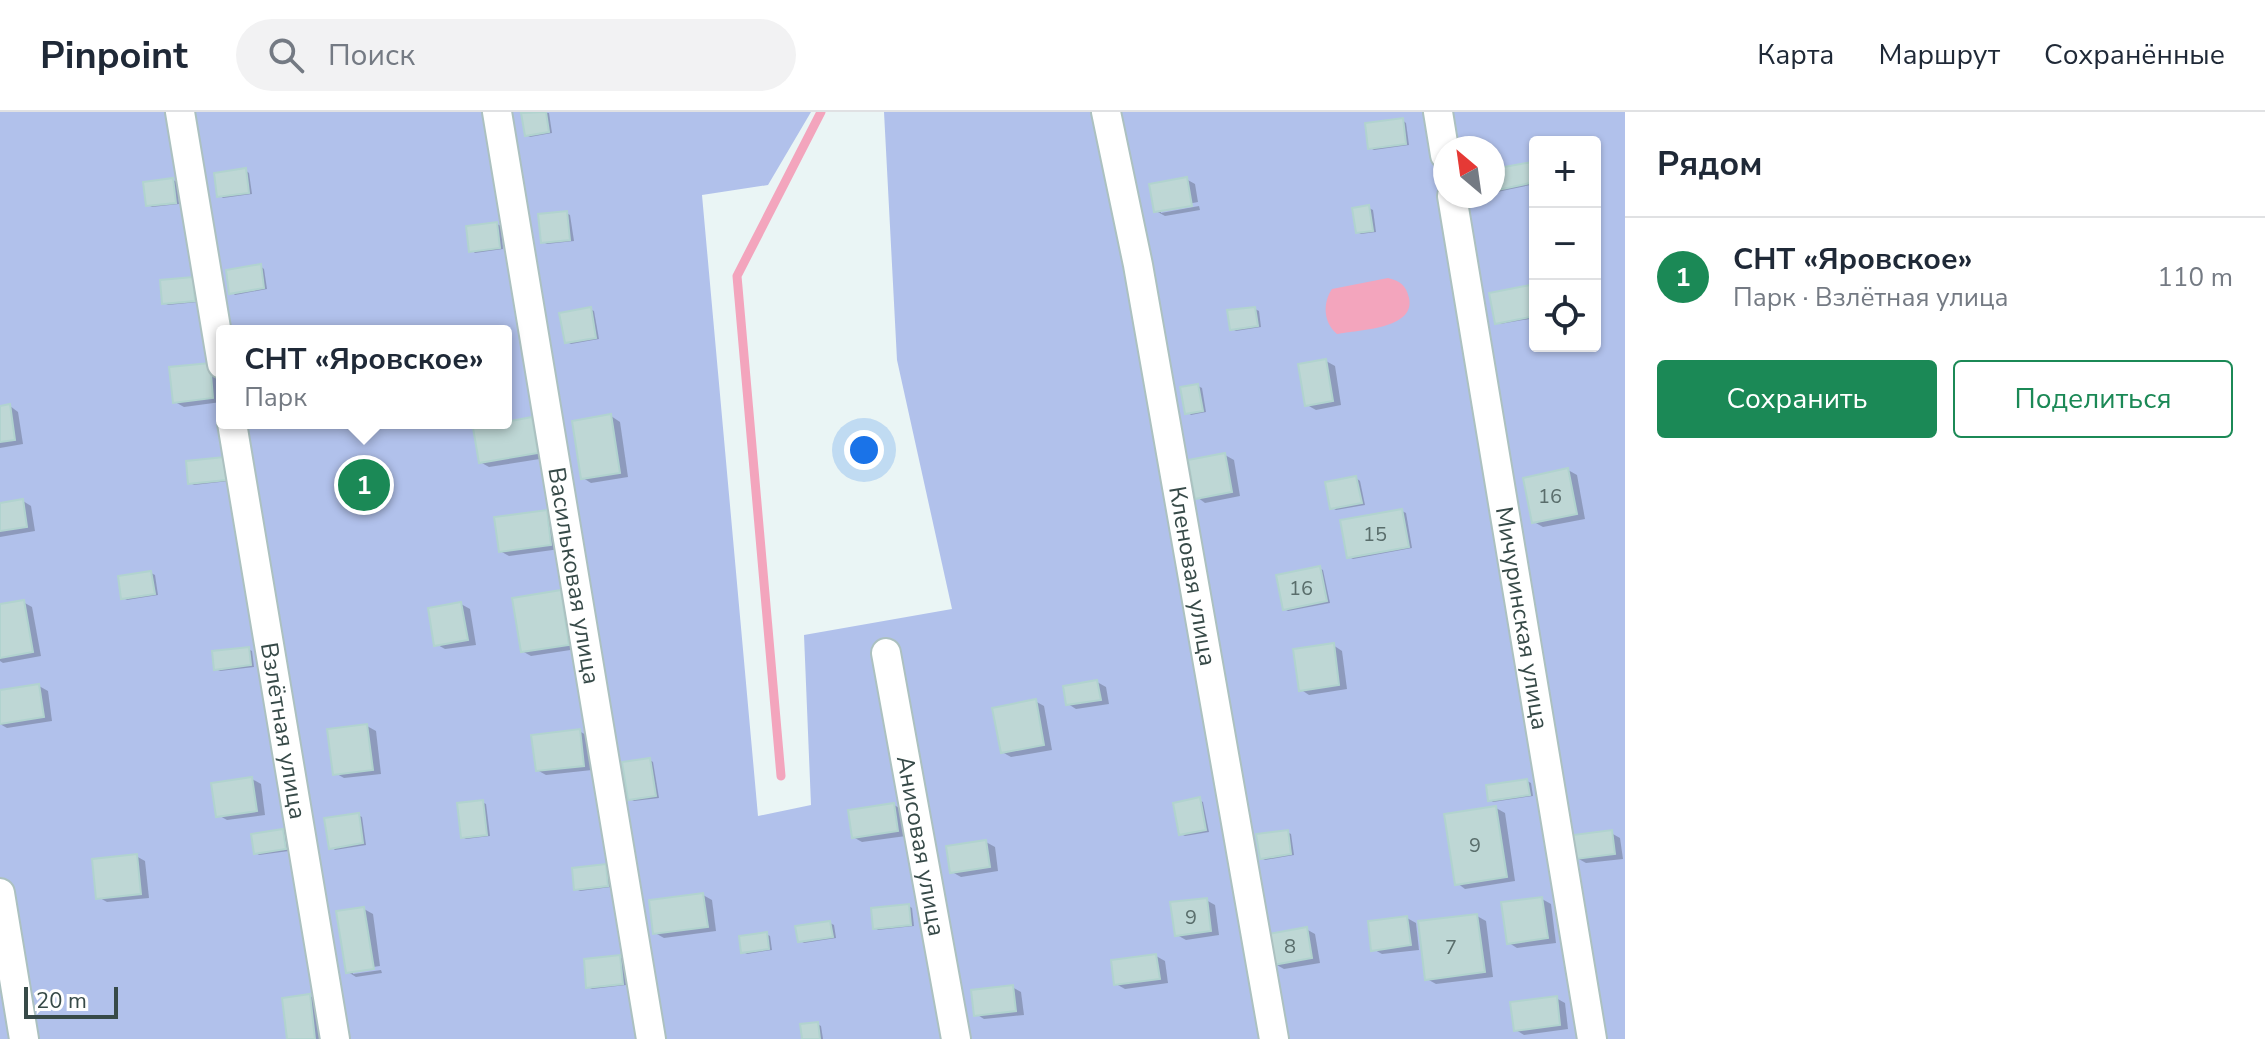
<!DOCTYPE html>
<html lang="ru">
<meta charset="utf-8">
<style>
:root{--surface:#fff;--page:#f2f2f3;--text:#1f2937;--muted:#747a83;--line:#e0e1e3;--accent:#1b8956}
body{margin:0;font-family:"Nunito Sans",sans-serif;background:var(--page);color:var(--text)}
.controls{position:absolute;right:24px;top:24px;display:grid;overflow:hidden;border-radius:8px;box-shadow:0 2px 6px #0004}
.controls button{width:72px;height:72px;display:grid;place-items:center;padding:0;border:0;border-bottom:2px solid var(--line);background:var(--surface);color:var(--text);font:40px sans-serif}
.compass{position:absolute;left:1433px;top:24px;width:72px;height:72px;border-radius:50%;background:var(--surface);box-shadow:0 2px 6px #0004;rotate:331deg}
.scale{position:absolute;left:24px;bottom:20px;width:94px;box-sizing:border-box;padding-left:8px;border:4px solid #374a48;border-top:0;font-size:22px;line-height:28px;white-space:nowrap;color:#374a48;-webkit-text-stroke:6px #fff;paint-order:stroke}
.you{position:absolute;left:864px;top:338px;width:28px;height:28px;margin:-20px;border:6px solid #fff;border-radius:50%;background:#1a73e8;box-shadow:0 0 0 12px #1a73e833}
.badge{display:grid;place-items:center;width:52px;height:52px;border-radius:50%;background:var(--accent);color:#fff;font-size:26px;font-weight:700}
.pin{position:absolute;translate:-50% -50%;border:4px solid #fff;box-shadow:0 2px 8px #0006}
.popup{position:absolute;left:216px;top:213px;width:296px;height:104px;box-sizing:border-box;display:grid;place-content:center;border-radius:8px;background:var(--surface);filter:drop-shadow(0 2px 6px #0005);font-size:26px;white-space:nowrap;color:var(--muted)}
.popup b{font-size:30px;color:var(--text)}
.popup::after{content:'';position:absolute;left:50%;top:100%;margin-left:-16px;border:16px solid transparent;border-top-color:var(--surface)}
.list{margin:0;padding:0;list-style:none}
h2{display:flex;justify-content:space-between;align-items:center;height:104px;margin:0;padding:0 32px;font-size:34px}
h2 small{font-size:26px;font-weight:400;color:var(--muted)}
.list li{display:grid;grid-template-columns:52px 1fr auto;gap:24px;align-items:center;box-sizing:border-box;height:120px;padding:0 32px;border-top:2px solid var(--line)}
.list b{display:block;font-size:30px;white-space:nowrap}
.list p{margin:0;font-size:26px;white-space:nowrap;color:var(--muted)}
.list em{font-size:26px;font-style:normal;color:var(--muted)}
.actions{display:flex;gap:16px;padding:24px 32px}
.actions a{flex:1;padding:18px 0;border:2px solid var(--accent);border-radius:8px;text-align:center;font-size:28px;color:var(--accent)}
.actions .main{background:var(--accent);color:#fff}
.icon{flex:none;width:44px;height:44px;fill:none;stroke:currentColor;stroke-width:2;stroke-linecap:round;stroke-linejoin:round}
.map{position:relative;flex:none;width:1625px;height:927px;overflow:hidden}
header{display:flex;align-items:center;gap:48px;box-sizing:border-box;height:112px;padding:0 40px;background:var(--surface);border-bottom:2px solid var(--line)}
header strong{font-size:38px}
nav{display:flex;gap:44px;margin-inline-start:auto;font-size:28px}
.search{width:560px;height:72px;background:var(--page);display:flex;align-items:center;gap:20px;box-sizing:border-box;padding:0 28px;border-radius:44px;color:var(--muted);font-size:30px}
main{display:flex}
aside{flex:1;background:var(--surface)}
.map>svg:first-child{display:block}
</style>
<header>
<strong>Pinpoint</strong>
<div class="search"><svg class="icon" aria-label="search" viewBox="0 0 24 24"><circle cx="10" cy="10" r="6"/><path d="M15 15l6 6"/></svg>Поиск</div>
<nav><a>Карта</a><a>Маршрут</a><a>Сохранённые</a></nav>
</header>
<main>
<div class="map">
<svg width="1625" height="927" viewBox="0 0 1625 927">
<rect width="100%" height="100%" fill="#eaf5f5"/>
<path fill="#b1c1eb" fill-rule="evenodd" d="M0 0H811L768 73 702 83 758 704 811 693 804 523 952 497 897 248 884 0H1625V927H0ZM1535 30H1595V234H1535ZM1445 36H1493V84H1445ZM222 219H506V311H222Z"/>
<path fill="#f3a5bd" d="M1388 166C1400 169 1406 173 1409 186 1416 217 1358 218 1337 222 1324 211 1322 192 1332 177Z"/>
<g fill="#0003">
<polygon points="538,0 549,1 552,21 530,25 526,23 523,2"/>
<polygon points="1402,8 1406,11 1409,33 1374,38 1370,36"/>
<polygon points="1531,52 1535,54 1535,72 1497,80 1493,78 1493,59"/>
<polygon points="245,58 249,61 252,82 223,86 219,83"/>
<polygon points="1186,67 1195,72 1198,90 1161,97 1161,101 1199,94 1200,98 1165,104 1156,99"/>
<polygon points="173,68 177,70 179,92 152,95 148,93"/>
<polygon points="1369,96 1373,98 1376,120 1361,122 1357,120"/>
<polygon points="566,101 570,103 574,129 547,132 543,130"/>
<polygon points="497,112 501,114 503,137 475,141 471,138"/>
<polygon points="260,154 264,157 267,177 235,183 231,180"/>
<polygon points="192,167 196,169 198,190 168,193 164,191"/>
<polygon points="1535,175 1535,206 1500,212 1496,210"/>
<polygon points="590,197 594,199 599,227 571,232 567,230"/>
<polygon points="1255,197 1259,199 1261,215 1236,219 1232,217"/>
<polygon points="1326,249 1335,254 1341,293 1316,298 1307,293"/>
<polygon points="171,257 218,258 221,290 184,295 175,290"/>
<polygon points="1198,274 1202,276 1206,300 1191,303 1187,300"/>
<polygon points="10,294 18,300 23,332 0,336 0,296"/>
<polygon points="611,304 620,310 628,365 591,371 583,366"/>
<polygon points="532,308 541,313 546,346 489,355 480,350"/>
<polygon points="1225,343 1234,348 1240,384 1205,391 1197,385"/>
<polygon points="227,349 229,369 194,373 190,371"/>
<polygon points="1568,358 1577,363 1585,407 1543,415 1534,410"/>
<polygon points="1356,366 1360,369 1365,393 1336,398 1332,396"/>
<polygon points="23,389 31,394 35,419 0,425 0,393"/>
<polygon points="1402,399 1406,401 1412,436 1353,447 1349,445"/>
<polygon points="546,400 555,405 560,437 509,444 500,439"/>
<polygon points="1319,456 1323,458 1330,491 1288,499 1284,497"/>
<polygon points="151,461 155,463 158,483 127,488 123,486"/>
<polygon points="560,481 569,486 577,537 531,544 522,539"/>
<polygon points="23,490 32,495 41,544 3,551 0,549 0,494"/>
<polygon points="461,492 470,497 476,533 445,537 436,532"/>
<polygon points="1333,533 1342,539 1347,577 1309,583 1300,577"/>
<polygon points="248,537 252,539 254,555 220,559 216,557"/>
<polygon points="1097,570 1106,575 1109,592 1076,597 1068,592"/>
<polygon points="39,574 48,579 52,609 7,616 0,612 0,580"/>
<polygon points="1035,589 1044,594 1052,638 1011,645 1002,640"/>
<polygon points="367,614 376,619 381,662 344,666 335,661"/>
<polygon points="579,619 588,624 592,658 546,663 537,658"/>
<polygon points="650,648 653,650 659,686 634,689 630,687"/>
<polygon points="252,667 261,672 265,703 227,708 218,703"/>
<polygon points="1527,669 1531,671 1533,684 1493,690 1490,688"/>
<polygon points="1199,688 1203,690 1209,720 1185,724 1181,722"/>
<polygon points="482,690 486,692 490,724 466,727 462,725"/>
<polygon points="894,693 903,698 906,724 862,730 853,725"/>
<polygon points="1496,696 1505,701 1515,769 1465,777 1457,771"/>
<polygon points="358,703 362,705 366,733 335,738 331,735"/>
<polygon points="283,719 286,721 289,739 259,743 256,741"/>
<polygon points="1287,720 1291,722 1294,743 1265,748 1261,746"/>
<polygon points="1611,721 1620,726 1623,747 1586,751 1577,746"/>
<polygon points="986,730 995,735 998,759 961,765 952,760"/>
<polygon points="136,744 145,749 149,786 107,790 98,785"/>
<polygon points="606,754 609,756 611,775 580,779 576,777"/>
<polygon points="703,783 712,788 716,819 664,826 655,821"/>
<polygon points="1542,787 1551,792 1556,831 1517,836 1509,831"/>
<polygon points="1206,788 1215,793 1219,823 1186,828 1177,823"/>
<polygon points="909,794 912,796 914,814 878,818 875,816"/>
<polygon points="364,797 373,802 380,854 353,858 353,862 381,858 382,861 356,865 348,860"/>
<polygon points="1477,804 1486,809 1493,865 1436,872 1427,867"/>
<polygon points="1407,806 1416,811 1419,838 1382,842 1373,837"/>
<polygon points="830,811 834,813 836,826 804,831 800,829"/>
<polygon points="1306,817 1315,822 1320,851 1284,857 1275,852"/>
<polygon points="766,822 770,824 772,838 747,842 743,840"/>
<polygon points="1156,844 1165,849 1168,871 1125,877 1116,872"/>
<polygon points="620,845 624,847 626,873 592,877 588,875"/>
<polygon points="1012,875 1021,880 1024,903 984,907 976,902"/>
<polygon points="310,884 318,889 323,927 289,927"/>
<polygon points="1556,886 1565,891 1568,917 1524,923 1516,918"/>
<polygon points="817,912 821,914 823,927 804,927"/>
</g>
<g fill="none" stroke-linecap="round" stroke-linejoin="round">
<polyline stroke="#f3a5bd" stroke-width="9" points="781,664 737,164 821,0"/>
</g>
<g fill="#bed7d5" stroke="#b1d3cf" stroke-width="2">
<polygon points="546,0 549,20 525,24 521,1"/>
<polygon points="1403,6 1406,32 1368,37 1365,11"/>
<polygon points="1532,50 1535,70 1493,79 1493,57"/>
<polygon points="246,56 249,81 217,85 214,61"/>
<polygon points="1187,65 1192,94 1154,100 1149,72"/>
<polygon points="173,66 176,91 146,94 143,70"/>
<polygon points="1369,93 1373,119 1356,121 1352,96"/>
<polygon points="567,99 570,128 541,131 538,102"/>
<polygon points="497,110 500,136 469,140 466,114"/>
<polygon points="261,152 264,176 229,182 226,158"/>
<polygon points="193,165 195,189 162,192 160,168"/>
<polygon points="1535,172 1535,204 1495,212 1489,181"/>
<polygon points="591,195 596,226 565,231 559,201"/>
<polygon points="1255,195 1258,214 1230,218 1227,198"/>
<polygon points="1326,247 1333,289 1305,294 1298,252"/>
<polygon points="210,251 213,286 173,291 169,255"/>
<polygon points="1198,272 1203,299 1185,302 1180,275"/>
<polygon points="10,292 15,328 0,330 0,294"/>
<polygon points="611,302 620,361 581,367 572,309"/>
<polygon points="532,305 538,341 479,351 473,316"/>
<polygon points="1225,341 1232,380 1195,387 1188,348"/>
<polygon points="224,345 226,368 188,372 186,349"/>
<polygon points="1568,356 1577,402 1532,411 1523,366"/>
<polygon points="1356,364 1362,391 1330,397 1325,370"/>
<polygon points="23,387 27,415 0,419 0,391"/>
<polygon points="1402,397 1409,435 1347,446 1340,408"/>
<polygon points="547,398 551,433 499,440 494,405"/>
<polygon points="1320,454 1327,489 1283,498 1276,463"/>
<polygon points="151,459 155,482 121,487 118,464"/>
<polygon points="561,478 569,533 521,540 512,486"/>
<polygon points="24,488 33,540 0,546 0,492"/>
<polygon points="461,490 468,528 434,534 428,496"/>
<polygon points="1334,531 1339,573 1299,579 1293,537"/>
<polygon points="249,535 251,553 214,558 212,539"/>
<polygon points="1097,568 1101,588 1066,593 1063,574"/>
<polygon points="39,572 44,605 0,612 0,578"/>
<polygon points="1036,587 1044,633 1001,641 992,596"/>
<polygon points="367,612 373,658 333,663 327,617"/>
<polygon points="580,617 584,654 536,659 531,623"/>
<polygon points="650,646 656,684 628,688 622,650"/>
<polygon points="252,665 257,699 216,705 211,671"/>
<polygon points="1527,667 1530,683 1488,689 1486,673"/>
<polygon points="1200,685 1206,718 1179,723 1173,691"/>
<polygon points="483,688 487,723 461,726 457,691"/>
<polygon points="894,691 898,719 852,726 848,698"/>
<polygon points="1496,694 1507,765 1455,773 1444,702"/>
<polygon points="359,701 363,731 329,737 324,706"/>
<polygon points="283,717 286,737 254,742 251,722"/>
<polygon points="1288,718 1291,742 1260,747 1256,722"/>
<polygon points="1612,718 1615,742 1576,747 1573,723"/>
<polygon points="986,728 990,755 950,761 946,734"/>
<polygon points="137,742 141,782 96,787 92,747"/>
<polygon points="606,752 608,774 574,778 572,756"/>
<polygon points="703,781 708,815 653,822 649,788"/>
<polygon points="1542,785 1548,826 1507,832 1501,790"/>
<polygon points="1207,786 1211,819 1175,824 1170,790"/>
<polygon points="909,792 911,813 873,817 871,796"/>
<polygon points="364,795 374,857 346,861 336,799"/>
<polygon points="1477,802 1485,860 1425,868 1418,809"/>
<polygon points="1407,804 1411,833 1371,839 1368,809"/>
<polygon points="830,809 833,825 798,830 795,814"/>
<polygon points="1307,815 1312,846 1273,853 1268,822"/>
<polygon points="767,820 769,837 741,841 739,824"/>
<polygon points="1156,842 1160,867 1114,873 1111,848"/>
<polygon points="620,843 623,872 586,876 584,847"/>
<polygon points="1013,873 1016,899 974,904 971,878"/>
<polygon points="310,882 315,927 287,927 282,886"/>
<polygon points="1557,884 1560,913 1514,919 1510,890"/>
<polygon points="818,910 820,927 802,927 800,912"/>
</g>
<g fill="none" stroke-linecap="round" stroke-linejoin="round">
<g stroke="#acc1c0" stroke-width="32">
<g id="minor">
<polyline points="180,0 222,252"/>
<path id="s1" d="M497 0 651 927"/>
<path id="s2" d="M1106 0 1138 153 1274 927"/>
<polyline points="1438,0 1445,43"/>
<path id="s3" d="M1452 84 1592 927"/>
<path id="s4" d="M232 311 335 927"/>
<path id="s5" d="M886 541 956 927"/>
<polyline points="0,781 24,927"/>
</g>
</g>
<use href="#minor" stroke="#fff" stroke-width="28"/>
</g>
<g text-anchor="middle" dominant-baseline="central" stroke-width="8" stroke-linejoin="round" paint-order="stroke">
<g font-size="20" fill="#596d6b">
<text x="1550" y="384">16</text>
<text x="1375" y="422">15</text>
<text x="1301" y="476">16</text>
<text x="1475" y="733">9</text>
<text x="1191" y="805">9</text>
<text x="1290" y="834">8</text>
<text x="1451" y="835">7</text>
</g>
<g font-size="24" fill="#374a48" stroke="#fff">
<text stroke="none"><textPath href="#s2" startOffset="472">Кленовая улица</textPath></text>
<text stroke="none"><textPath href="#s1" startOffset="470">Васильковая улица</textPath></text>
<text stroke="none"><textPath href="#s3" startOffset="428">Мичуринская улица</textPath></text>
<text stroke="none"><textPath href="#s4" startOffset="312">Взлётная улица</textPath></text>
<text stroke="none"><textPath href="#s5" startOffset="196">Анисовая улица</textPath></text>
</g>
</g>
</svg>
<div class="controls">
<button>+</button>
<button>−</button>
<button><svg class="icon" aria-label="locate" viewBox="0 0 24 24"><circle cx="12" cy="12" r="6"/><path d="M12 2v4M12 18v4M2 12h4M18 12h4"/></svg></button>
</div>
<svg class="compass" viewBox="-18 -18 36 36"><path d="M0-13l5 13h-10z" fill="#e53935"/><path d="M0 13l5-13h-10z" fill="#747a83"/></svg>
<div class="scale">20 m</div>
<div class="you"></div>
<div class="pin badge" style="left:364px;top:373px">1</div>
<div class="popup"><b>СНТ «Яровское»</b>Парк</div>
</div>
<aside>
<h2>Рядом<small></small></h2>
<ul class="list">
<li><span class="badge">1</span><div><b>СНТ «Яровское»</b><p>Парк · Взлётная улица</p></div><em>110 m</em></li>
</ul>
<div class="actions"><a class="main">Сохранить</a><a>Поделиться</a></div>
</aside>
</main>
